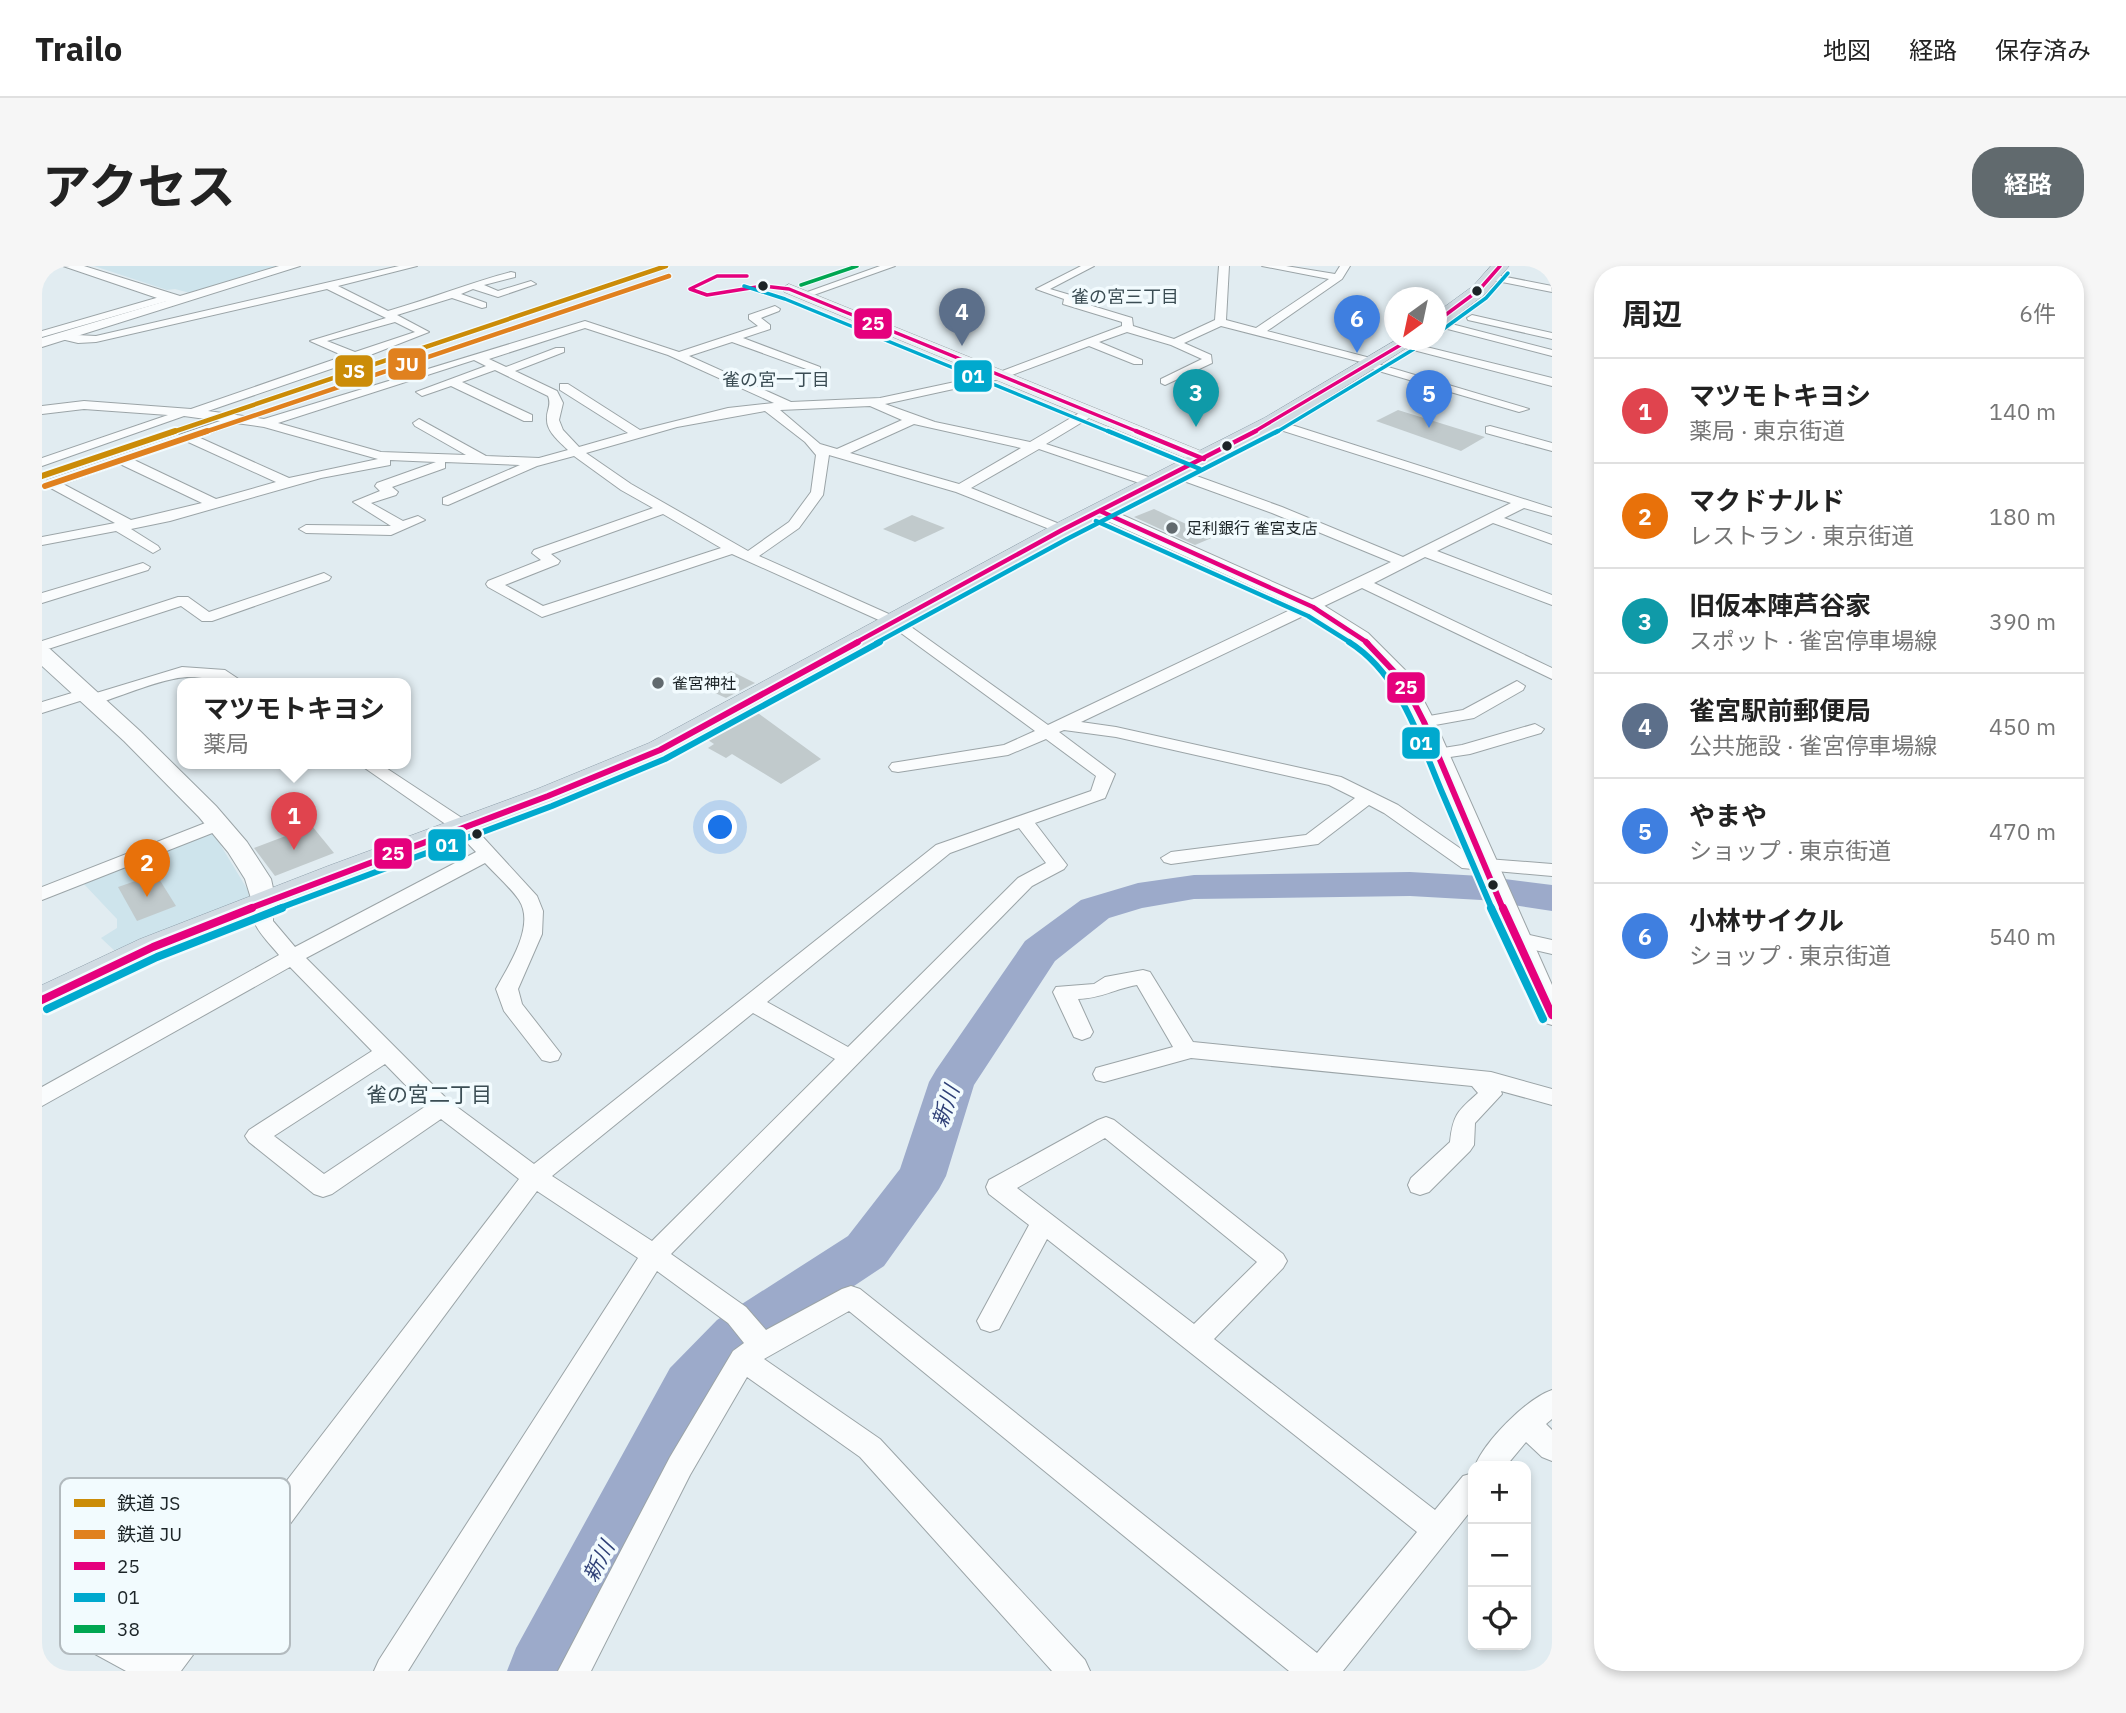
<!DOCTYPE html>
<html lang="ja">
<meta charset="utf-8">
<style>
:root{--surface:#fff;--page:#f6f6f6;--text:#222;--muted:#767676;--line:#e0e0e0;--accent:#616a6e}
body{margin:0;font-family:"IBM Plex Sans","Noto Sans JP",sans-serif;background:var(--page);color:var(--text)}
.controls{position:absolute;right:21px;bottom:21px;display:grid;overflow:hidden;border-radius:14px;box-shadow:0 4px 10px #0003}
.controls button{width:63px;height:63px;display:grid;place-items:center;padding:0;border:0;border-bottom:2px solid var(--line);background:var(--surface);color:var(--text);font:35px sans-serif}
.compass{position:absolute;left:1342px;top:21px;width:63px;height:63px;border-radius:50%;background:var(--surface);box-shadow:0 4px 10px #0003;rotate:213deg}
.you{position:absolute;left:679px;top:562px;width:24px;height:24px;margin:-18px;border:5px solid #fff;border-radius:50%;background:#1a73e8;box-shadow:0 0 0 10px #1a73e833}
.badge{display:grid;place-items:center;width:46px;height:46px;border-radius:50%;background:var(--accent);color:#fff;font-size:23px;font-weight:700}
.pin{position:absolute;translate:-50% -58px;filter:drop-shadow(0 2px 4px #0008)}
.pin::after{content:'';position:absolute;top:37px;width:24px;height:21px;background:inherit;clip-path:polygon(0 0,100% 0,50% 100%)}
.popup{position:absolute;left:135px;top:412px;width:234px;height:91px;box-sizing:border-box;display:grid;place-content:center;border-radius:14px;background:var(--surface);filter:drop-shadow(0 2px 5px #0005);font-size:23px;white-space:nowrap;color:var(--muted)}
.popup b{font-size:26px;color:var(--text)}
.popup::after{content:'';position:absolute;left:50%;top:100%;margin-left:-14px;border:14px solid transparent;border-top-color:var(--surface)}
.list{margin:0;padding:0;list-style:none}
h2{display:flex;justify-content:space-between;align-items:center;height:91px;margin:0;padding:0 28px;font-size:30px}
h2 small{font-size:23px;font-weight:400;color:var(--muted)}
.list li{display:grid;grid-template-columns:46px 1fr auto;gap:21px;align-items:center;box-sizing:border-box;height:105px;padding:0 28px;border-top:2px solid var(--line)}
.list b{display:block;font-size:26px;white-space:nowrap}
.list p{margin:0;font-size:23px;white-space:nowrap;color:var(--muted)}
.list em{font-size:23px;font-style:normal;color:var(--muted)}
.icon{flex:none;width:38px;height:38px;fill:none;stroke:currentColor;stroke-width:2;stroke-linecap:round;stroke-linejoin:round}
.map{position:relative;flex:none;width:1510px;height:1405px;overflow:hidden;border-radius:28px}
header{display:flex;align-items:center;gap:42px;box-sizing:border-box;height:98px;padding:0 35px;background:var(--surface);border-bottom:2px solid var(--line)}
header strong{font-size:33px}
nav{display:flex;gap:38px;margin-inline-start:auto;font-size:24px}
.intro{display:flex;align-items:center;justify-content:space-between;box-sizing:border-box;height:168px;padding:0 42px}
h1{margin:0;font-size:49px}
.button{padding:18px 32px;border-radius:28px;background:var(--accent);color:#fff;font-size:24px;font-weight:700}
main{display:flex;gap:42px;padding:0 42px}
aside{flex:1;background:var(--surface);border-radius:28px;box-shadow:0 4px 10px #0003}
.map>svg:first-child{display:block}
</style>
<header>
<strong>Trailo</strong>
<nav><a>地図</a><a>経路</a><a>保存済み</a></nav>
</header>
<div class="intro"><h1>アクセス</h1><a class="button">経路</a></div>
<main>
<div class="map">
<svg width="1510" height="1405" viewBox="0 0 1510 1405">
<rect width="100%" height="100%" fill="#e1ecf1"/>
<g fill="#cee4ec">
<polygon points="52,0 237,0 148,27 133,23 125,24"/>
<polygon points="170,565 210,631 74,686 59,672 75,662 75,653 41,617"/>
</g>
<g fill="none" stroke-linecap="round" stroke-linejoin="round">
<polygon fill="#9caaca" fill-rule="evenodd" points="1368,606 1439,610 1510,619 1510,645 1439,634 1368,630 1152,633 1100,642 1067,652 1013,695 932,819 904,910 897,923 842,1000 713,1086 668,1136 531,1405 465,1405 474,1382 628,1102 675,1054 806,970 858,903 887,816 894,804 983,675 1039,634 1096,617 1152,609"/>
</g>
<g fill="#c1cacc">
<polygon points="1356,144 1443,171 1419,185 1334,155"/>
<polygon points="1112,243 1172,271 1153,279 1092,251"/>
<polygon points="870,249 903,262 873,276 841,263"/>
<polygon points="689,405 713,417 684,432 660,421"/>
<polygon points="716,447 779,493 739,518 690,488 684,492 666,482 672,478 666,474"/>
<polygon points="270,560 292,587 233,610 212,582"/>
<polygon points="114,608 134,640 95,655 76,621"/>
</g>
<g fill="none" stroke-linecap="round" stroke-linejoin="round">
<g stroke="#9ba4a7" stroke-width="2">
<g id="minor">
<path d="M357 0H375L296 20 346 45C388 33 427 17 469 6L473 7V11L442 19 456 25 489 15 494 18 456 31 431 23 419 28 444 37V41L440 42 410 32 355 49 387 66 318 93 166 145 222 153 543 55 637 86 716 60 707 53V49L733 40 738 43 737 45 719 52 728 59V63L701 72 778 101V105H770L690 76 647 90 749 136 838 132 955 107 1080 60V56L1021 38 1022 33 994 23 1039 0H1052L1008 23 1035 31 1034 35 1090 52 1091 60 1132 73 1173 54 1177 0H1187L1184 54 1214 62 1287 13 1220 0H1244L1293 8 1298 0H1308L1300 13 1225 65 1336 94V98L1487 143 1477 146 1323 101V97L1179 60 1142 77 1169 89 1170 97 1123 119 1119 117V113L1160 93 1129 79 1085 66 1057 76 1100 94V98H1092L1047 80 962 112 843 138 893 156 988 176 1044 143H1052V149L1004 178 1119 215V221H1109L997 183 929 222 1025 261 1027 264 1020 268 914 226 787 189 781 229 757 262 717 290 858 353 1006 459 1349 296 1230 247 1128 210V204H1138L1240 241 1361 291 1469 237 1226 160V154H1234L1510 242V250L1482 242 1462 252 1510 269V278L1451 257 1395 285 1510 329V339L1383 291 1332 317 1510 402V413L1320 322 1039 456 1074 461 1299 511 1356 539 1432 592 1510 598V610L1420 602 1342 547 1327 539 1276 578 1129 598 1122 596 1119 592 1129 586 1264 569 1313 532 1287 519 1074 471 1022 464 1017 466 1073 508 1063 532 993 557 1025 599 1022 603 990 620 629 988 704 1041 724 1064 800 1023 809 1020 818 1023 1275 1387 1375 1266 1005 973 957 1063 948 1066 939 1063 935 1055 987 959 947 928 944 921 947 914 1056 854 1064 851 1072 854 1241 988 1245 995 1241 1002 1172 1073 1393 1244 1421 1210 1431 1207V1242L1301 1405H1247L807 1045 722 1093 838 1173 1043 1394 1048 1405H1010L818 1191 705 1111 648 1209 549 1405H516L628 1191 691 1085 702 1077 686 1057 615 1005 366 1405H332L337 1394 596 992 495 925 139 1405H84L31 1376 26 1365 31 1354 42 1349 113 1386 477 913 399 853 290 928 281 931 272 928 207 876 203 870 207 864 330 785 248 701 0 840V821L237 689C224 673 201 654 214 632H228L231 636V655L253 681 434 586 415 566 317 498H338L429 558 495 630 501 645 500 668 476 723 480 738 519 788 516 794 508 796 500 794 462 745 454 723C466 700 494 660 477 634 468 621 454 609 443 597L264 692 407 835 492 898 894 579 1049 525 1054 510 1004 473 966 489 856 506 850 505 847 501 850 497 962 479 993 465 848 359 690 288 500 351 446 321 444 318 446 315 499 294 490 287 492 284 611 242 579 224 532 190 495 200 406 239 401 238V232L478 199 403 196V202L350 221 356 226 354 229 329 237 361 255 376 250 383 254 349 269 264 267 257 263 264 259 349 260 311 236 338 225 333 220 335 217 394 196 348 194V199L279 212 128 255 89 263 116 280 118 283 111 287 74 265 0 279V271L73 257 5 220V214L178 155 142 150 0 200V192L126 149 42 143 0 148V140L42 135 149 143 302 90 268 75 344 52 285 23 54 76 36 77 15 72V68L54 70ZM353 56 373 66 313 86 285 75ZM543 62 626 89 732 137 686 142 598 164 526 118H518V124L586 167 537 181 521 164 517 154 521 137 515 125 473 105 522 86V82H514L464 101 447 93ZM432 94 444 100 374 126 380 130 409 120 482 155H490V149L420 116 453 104 506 130C510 140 504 144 505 154 505 166 518 176 526 184L497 192 444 190 377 153 371 157 373 160 424 189 339 186 236 157ZM828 140 860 154 795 183 778 178 738 144ZM723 145 763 176 774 189 769 226 747 256 706 285 589 218 544 187 635 161ZM194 157 222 161 336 193 247 212 156 171ZM872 158 979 182 917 218 808 187ZM144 175 234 216 174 233 90 193ZM78 198 160 237 89 254 21 218ZM621 248 679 282 501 340 463 319 516 298 518 295 509 288ZM977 562 1004 597 976 612 806 781 725 736 908 587ZM711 747 793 793 610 975 510 910ZM343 798 384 840 282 908 232 870ZM1063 872 1215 996 1152 1058 975 922Z"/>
<polygon points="838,0 853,0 766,31 757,29"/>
<polygon points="1449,8 1510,20 1510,26 1445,13 1445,9"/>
<polygon points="128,28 132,29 132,33 0,71 0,65"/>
<polygon points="1430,49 1510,67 1510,73 1426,54 1425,52"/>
<polygon points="1394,54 1510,84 1510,90 1394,60"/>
<polygon points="1360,75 1510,112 1510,120 1356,80 1356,76"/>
<polygon points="1448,160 1510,177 1510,185 1444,167 1444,161"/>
<polygon points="101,297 108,301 106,304 0,337 0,327"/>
<polygon points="282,307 289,311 287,314 170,355 160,355 139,340 0,385 0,375 136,331 146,331 167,346"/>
<path d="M140 401 183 404 204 418C183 418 166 411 145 411 122 412 78 430 55 438L49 439 41 434 0 447V436L43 423 51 428Z"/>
<polygon points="1475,415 1483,420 1481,424 1432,452 1382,461 1373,456 1376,452 1421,444"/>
<polygon points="1493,458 1502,463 1499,467 1428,488 1395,493 1386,488 1389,484 1420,479"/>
<polygon points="176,552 185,558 183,562 0,634 0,621"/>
<polygon points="1474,666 1510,674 1510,688 1467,678 1464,673 1467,668"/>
<path d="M1101 704 1108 706 1151 776 1449 806 1510 823V839L1459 825 1460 828 1433 857 1432 879 1428 885 1387 926 1378 929 1369 926 1366 919 1369 912 1408 876C1411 848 1416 845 1436 827L1430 820 1149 792 1062 816 1054 814 1051 808 1054 802 1131 781 1095 719C1072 723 1061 732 1036 733L1051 766 1048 771 1040 774 1032 771 1011 726 1014 721 1052 718 1063 711Z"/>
<path d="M1510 1124V1153L1504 1158 1510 1164V1195L1500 1191 1484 1176 1464 1200H1433C1443 1175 1484 1133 1510 1124Z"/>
</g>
</g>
<g stroke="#9ba4a7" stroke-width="2">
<g id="tertiary">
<polygon points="21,0 42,0 138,30 237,0 258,0 0,81 0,72 124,35"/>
<polygon points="1058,239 1278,337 1326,367 1369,410 1393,456 1510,719 1510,759 1500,756 1496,749 1460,673 1371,456 1351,417 1340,404 1312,375 1264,345 1052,249 1049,245"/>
<polygon points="0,382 8,383 98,465 174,540 205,576 229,613 234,636 230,642 221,644 212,642 203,613 186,586 157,551 82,475 0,400"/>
</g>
</g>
<g stroke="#9ba4a7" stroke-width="1">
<polygon id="secondary" points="747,18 1169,189 1172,193 1162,199 1155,197 742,26 739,23"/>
</g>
<g stroke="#90a1ac" stroke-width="1">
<g id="trunk">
<polygon points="1449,0 1467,0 1443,28 1401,60 1394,62 1394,47 1431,20"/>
<polygon points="1354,74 1377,74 1238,162 1029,269 629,491 517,537 310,614 124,689 13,743 0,747 0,719 98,673 286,600 495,523 607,477 1011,259 1222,152"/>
</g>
</g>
<use href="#minor" fill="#fafcfd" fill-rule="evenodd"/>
<use href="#tertiary" fill="#fafcfd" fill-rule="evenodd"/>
<use href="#secondary" fill="#eaeff4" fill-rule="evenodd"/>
<use href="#trunk" fill="#d0dbe2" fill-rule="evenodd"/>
<g stroke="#f2fbfe" stroke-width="6">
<g id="bus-1-far3">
<polyline points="705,10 675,10 648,23 665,29 721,20 747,23 1099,167"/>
<polyline points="1394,56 1437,24 1458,0"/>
<polyline points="1210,167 1367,74"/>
</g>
</g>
<g stroke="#f2fbfe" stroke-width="8">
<g id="bus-1-far2">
<polyline points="1094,165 1162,193"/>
<polyline points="1058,245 1271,341 1326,377"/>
<polyline points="813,377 1020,264 1214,165"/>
</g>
</g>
<g stroke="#f2fbfe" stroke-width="10">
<g id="bus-1-far1">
<polyline points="1324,376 1361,415 1382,456 1461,643"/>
<polyline points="206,643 506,530 618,484 816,376"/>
</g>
</g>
<g stroke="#f2fbfe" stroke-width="13">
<g id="bus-1">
<polyline points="1461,642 1510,749"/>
<polyline points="0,734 111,681 210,642"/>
</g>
</g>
<g stroke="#f2fbfe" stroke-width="6">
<g id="bus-2-far3">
<polyline points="702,20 743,33 1070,167"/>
<polyline points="1400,64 1444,32 1466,7"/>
<polyline points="1233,167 1372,83"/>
</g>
</g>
<g stroke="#f2fbfe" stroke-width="8">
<g id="bus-2-far2">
<polyline points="1066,165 1158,203"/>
<polyline points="1054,255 1266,350 1309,377"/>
<polyline points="834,377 1025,273 1236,165"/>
</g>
</g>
<g stroke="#f2fbfe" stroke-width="10">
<g id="bus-2-far1">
<path d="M1307 376C1358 408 1377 472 1399 524 1416 564 1433 604 1450 643"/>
<polyline points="235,643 510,540 623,493 838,376"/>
</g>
</g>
<g stroke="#f2fbfe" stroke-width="13">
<g id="bus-2">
<polyline points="1449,642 1501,753"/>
<polyline points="5,743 115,691 240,642"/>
</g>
</g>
<g stroke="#f2fbfe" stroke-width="6">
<polyline id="bus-3" points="759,19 815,0"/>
</g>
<use href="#bus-1-far3" stroke="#e5007d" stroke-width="3.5"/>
<use href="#bus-1-far2" stroke="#e5007d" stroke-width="4.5"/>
<use href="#bus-1-far1" stroke="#e5007d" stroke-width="6"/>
<use href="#bus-1" stroke="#e5007d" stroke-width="8"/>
<use href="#bus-2-far3" stroke="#00a9ce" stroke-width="3.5"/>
<use href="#bus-2-far2" stroke="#00a9ce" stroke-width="4.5"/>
<use href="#bus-2-far1" stroke="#00a9ce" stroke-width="6"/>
<use href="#bus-2" stroke="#00a9ce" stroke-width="8"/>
<use href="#bus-3" stroke="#00a651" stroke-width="3.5"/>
<g stroke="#f2fbfe" stroke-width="7">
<polyline id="rail-1-far1" points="128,167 624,0"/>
</g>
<g stroke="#f2fbfe" stroke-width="10">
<polyline id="rail-1" points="0,210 133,165"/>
</g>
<g stroke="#f2fbfe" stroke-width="7">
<polyline id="rail-2-far1" points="160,167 627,10"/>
</g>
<g stroke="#f2fbfe" stroke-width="10">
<polyline id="rail-2" points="3,220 165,165"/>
</g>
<use href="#rail-1-far1" stroke="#cb8c08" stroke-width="4.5"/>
<use href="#rail-1" stroke="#cb8c08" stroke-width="6"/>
<use href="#rail-2-far1" stroke="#e0811f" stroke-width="4.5"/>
<use href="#rail-2" stroke="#e0811f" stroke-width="6"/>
</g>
<g fill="#1c2427" stroke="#f2fbfe" stroke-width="2.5">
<circle cx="721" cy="20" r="6"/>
<circle cx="1435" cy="25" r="6"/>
<circle cx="1185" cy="180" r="6"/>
<circle cx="435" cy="568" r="6"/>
<circle cx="1451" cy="619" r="6"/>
</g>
<g fill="#616a6e" stroke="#f2fbfe" stroke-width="2.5">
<circle cx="1130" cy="262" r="7"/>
<circle cx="616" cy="417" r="7"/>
</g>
<g text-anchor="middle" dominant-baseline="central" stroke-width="7" stroke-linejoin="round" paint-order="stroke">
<g font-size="16" fill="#1c2427" stroke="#f2fbfe" text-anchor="start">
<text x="1144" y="262">足利銀行 雀宮支店</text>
<text x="630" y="417">雀宮神社</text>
</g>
<g font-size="18" fill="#3b4d54" stroke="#f2fbfe">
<text x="1083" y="30">雀の宮三丁目</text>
<text x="734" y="113">雀の宮一丁目</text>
</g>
<g font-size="21" fill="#3b4d54" stroke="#f2fbfe">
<text x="387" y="828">雀の宮二丁目</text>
</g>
<g font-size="21" font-style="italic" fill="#2f4077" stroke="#f2fbfe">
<text transform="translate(903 840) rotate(-71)">新川</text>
<text transform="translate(556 1295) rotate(-62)">新川</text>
</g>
</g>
<rect x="18" y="1212" width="230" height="176" rx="10" fill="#f2fbfe" stroke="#b2babe" stroke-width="2"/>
<rect x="32" y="1233" width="31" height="8" fill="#cb8c08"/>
<rect x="32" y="1264" width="31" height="9" fill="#e0811f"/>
<rect x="32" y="1296" width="31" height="8" fill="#e5007d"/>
<rect x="32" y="1327" width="31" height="9" fill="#00a9ce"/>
<rect x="32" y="1359" width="31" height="8" fill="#00a651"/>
<g font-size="19" fill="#1c2427">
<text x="75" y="1244">鉄道 JS</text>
<text x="75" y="1275">鉄道 JU</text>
<text x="75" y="1307">25</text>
<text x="75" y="1338">01</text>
<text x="75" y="1370">38</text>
</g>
<g stroke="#f2fbfe" stroke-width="2.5">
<rect x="811" y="41" width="40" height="33" rx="7" fill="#e5007d"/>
<rect x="345" y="81" width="40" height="34" rx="7" fill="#e0811f"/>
<rect x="292" y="88" width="40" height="34" rx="7" fill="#cb8c08"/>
<rect x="911" y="93" width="40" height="34" rx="7" fill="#00a9ce"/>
<rect x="1344" y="405" width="40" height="33" rx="7" fill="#e5007d"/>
<rect x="1359" y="460" width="40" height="34" rx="7" fill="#00a9ce"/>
<rect x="385" y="562" width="40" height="34" rx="7" fill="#00a9ce"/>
<rect x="331" y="571" width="40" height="33" rx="7" fill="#e5007d"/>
</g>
<g font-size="19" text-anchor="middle" font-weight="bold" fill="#fff">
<text x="831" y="64">25</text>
<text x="365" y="105">JU</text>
<text x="312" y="112">JS</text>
<text x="931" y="117">01</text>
<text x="1364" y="428">25</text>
<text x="1379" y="484">01</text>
<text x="405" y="586">01</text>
<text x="351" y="594">25</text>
</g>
</svg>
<div class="controls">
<button>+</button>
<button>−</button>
<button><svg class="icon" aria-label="locate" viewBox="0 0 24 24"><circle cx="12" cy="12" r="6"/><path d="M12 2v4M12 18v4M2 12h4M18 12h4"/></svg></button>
</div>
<svg class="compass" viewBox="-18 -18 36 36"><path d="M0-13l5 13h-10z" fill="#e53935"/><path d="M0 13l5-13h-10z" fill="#767676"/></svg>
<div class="you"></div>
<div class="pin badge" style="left:252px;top:584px;background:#e0444e">1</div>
<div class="popup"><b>マツモトキヨシ</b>薬局</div>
<div class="pin badge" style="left:105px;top:631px;background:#e8710a">2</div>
<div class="pin badge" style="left:1154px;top:161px;background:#0f9aa8">3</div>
<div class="pin badge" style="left:920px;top:80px;background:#5c6f8a">4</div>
<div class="pin badge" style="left:1387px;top:162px;background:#3f7fe0">5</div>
<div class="pin badge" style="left:1315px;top:87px;background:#3f7fe0">6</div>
</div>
<aside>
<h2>周辺<small>6件</small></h2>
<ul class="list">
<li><span class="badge" style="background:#e0444e">1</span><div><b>マツモトキヨシ</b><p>薬局 · 東京街道</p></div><em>140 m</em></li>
<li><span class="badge" style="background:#e8710a">2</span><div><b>マクドナルド</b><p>レストラン · 東京街道</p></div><em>180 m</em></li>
<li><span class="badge" style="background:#0f9aa8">3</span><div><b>旧仮本陣芦谷家</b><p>スポット · 雀宮停車場線</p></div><em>390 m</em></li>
<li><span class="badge" style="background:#5c6f8a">4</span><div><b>雀宮駅前郵便局</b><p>公共施設 · 雀宮停車場線</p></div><em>450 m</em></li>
<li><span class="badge" style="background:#3f7fe0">5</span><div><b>やまや</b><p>ショップ · 東京街道</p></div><em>470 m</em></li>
<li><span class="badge" style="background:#3f7fe0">6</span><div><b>小林サイクル</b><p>ショップ · 東京街道</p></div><em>540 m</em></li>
</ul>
</aside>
</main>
